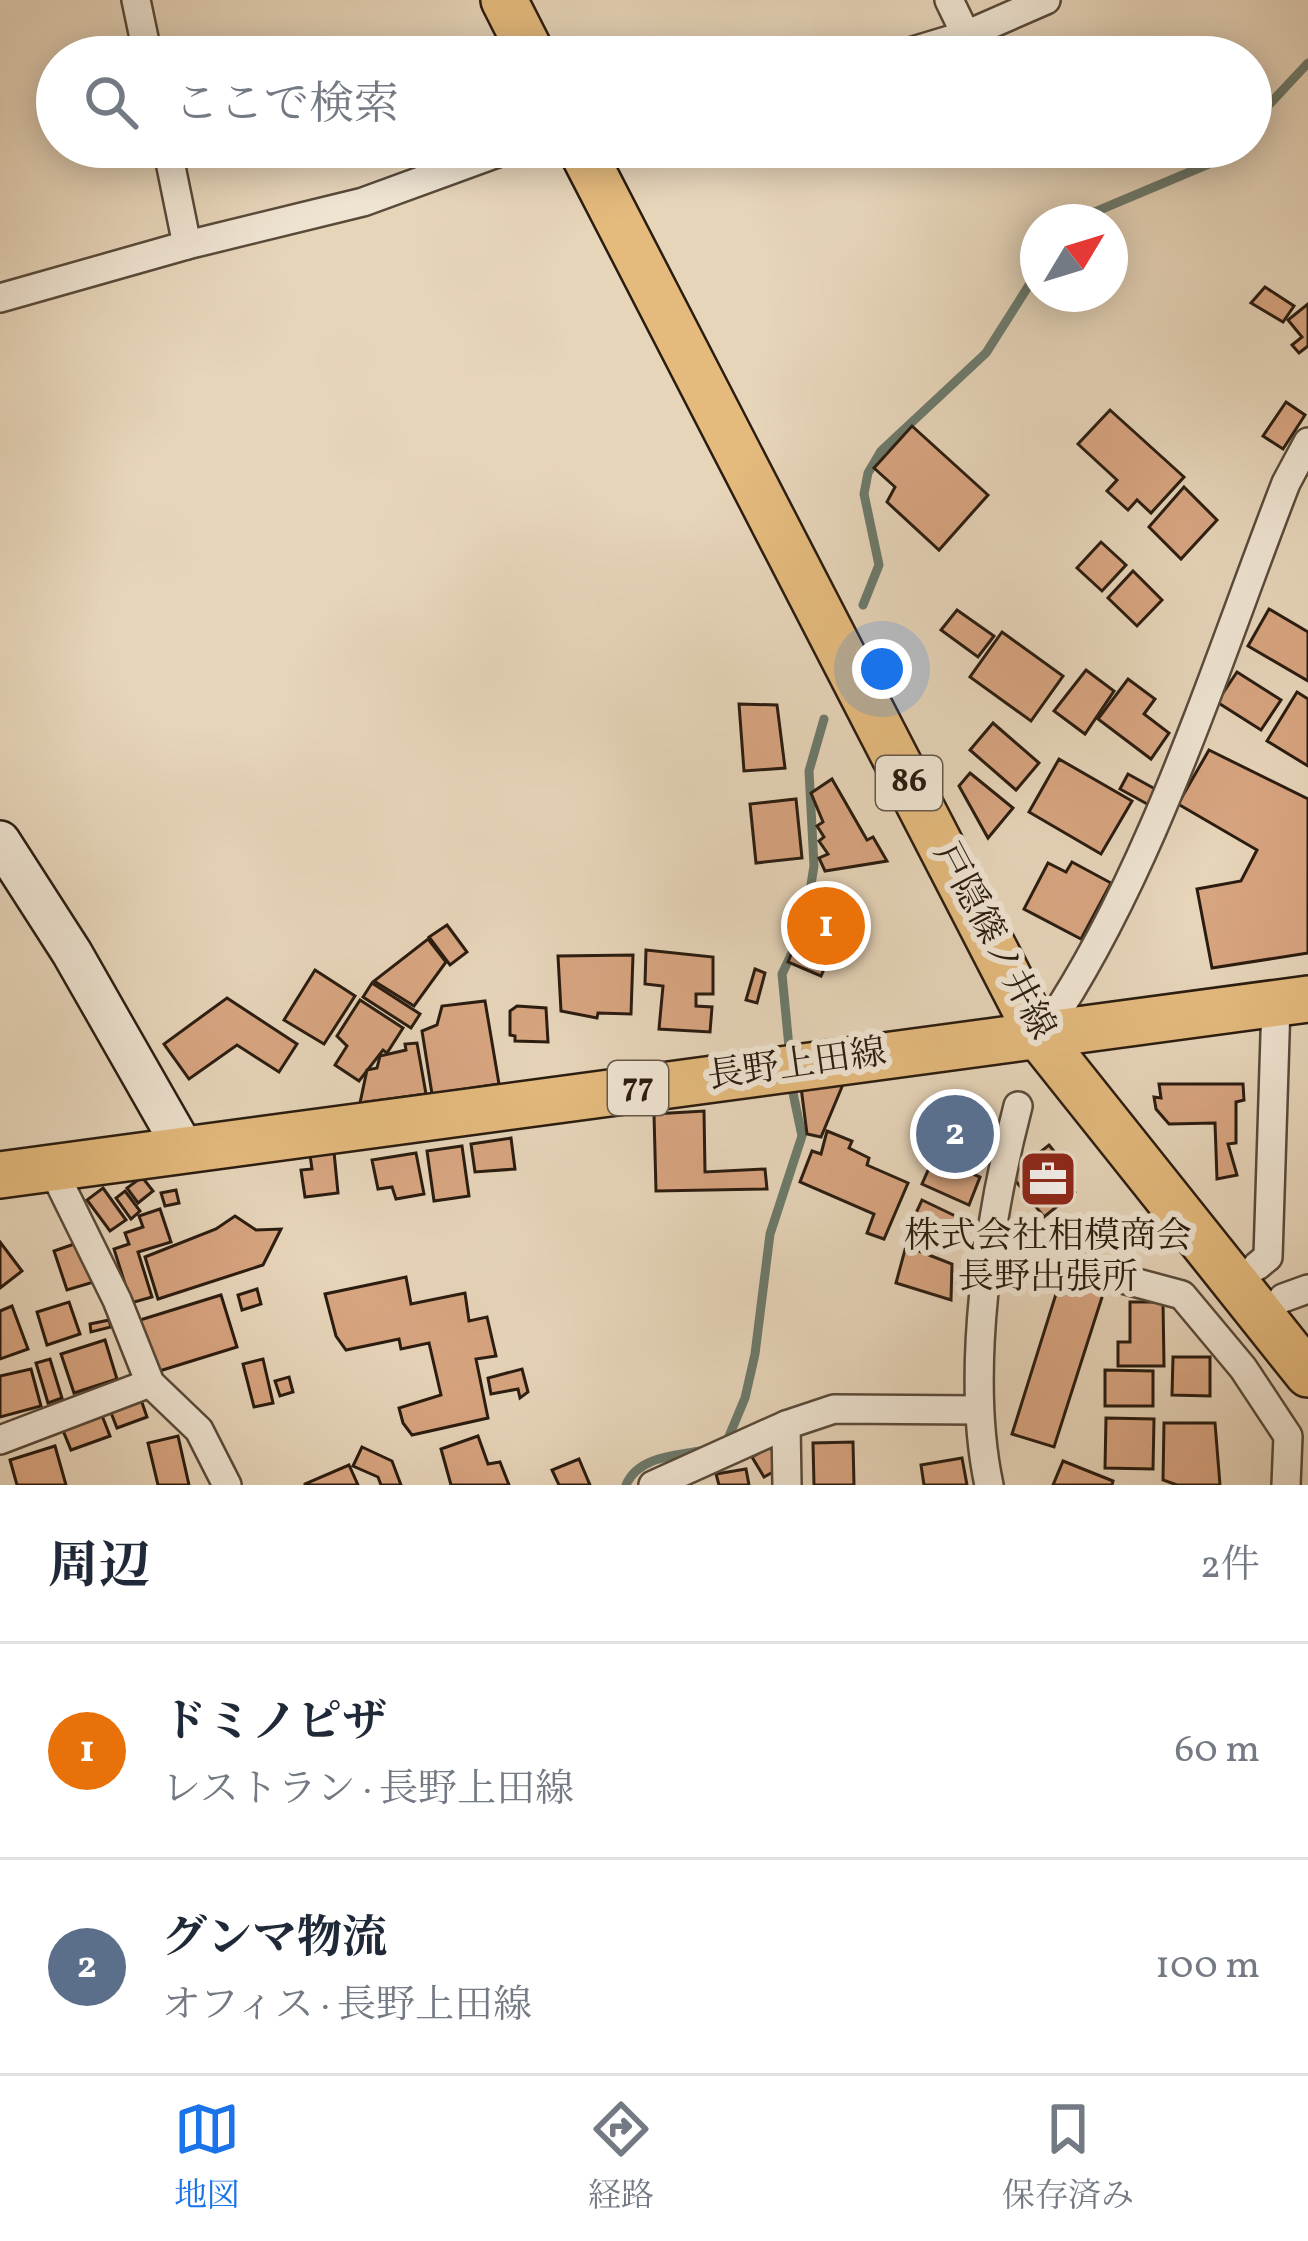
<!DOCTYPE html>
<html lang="ja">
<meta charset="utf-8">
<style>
:root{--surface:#fff;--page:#f6f6f7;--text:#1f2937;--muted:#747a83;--line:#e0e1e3;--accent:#1a73e8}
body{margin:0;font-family:Vollkorn,"Noto Serif JP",serif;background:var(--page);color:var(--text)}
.compass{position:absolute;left:1020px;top:204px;width:108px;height:108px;border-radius:50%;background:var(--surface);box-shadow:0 6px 30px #0003;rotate:52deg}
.you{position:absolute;left:882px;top:669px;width:42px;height:42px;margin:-30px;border:9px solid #fff;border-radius:50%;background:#1a73e8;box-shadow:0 0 0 18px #1a73e833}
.badge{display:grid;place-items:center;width:78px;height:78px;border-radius:50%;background:var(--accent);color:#fff;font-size:39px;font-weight:700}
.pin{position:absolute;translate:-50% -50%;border:6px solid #fff;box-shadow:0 3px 12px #0006}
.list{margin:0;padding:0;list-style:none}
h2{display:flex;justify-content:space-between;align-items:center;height:156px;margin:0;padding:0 48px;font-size:51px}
h2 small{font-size:39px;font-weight:400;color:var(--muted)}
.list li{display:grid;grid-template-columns:78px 1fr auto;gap:36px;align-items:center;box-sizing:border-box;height:216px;padding:0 48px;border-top:3px solid var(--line)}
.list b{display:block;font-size:45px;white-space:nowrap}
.list p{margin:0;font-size:39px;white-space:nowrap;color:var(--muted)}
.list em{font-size:39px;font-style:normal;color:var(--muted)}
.icon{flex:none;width:66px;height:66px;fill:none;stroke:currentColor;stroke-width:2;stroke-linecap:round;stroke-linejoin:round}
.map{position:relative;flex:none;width:1308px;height:1485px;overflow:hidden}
.search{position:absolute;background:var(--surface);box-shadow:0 6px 30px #0003;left:36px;right:36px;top:36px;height:132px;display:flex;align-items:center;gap:30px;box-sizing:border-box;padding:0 42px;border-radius:66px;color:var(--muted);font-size:45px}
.sheet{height:588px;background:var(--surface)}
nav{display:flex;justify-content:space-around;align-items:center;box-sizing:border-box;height:168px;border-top:3px solid var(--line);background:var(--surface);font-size:33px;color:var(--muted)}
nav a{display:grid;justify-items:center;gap:6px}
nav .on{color:var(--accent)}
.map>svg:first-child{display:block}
</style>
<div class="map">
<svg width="1308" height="1485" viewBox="0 0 1308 1485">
<rect width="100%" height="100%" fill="#e7d5ba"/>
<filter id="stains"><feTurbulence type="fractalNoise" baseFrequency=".00167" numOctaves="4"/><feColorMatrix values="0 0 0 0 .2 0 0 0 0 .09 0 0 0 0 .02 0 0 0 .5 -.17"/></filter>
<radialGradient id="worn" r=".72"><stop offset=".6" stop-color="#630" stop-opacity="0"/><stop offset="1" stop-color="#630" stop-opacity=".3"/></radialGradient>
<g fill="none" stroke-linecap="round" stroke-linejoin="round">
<g stroke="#6c7a6c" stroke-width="9">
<polyline points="1251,124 1308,63"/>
<polyline points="1071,222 1223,158 1232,147"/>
<polyline points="863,605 879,565 864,494 868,473 881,451 986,353 1038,271"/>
<polyline points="809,897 814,866 809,771 824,719"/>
<polyline points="789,1047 782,974 792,953"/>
<polyline points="727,1441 745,1398 755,1354 770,1234 802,1136 793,1093"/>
<path d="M626 1485C638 1457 673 1456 700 1451"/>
</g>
</g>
<g fill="#d8a581" stroke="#2a1c10" stroke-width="3">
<polygon points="1265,287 1294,306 1283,322 1251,303"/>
<polygon points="1308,304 1308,346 1299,353 1292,345 1302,337 1288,320"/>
<polygon points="1286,402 1305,415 1283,449 1263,436"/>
<polygon points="1110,410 1184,477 1151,513 1137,500 1128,510 1107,491 1117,480 1078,444"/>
<polygon points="912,426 988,495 939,550 887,502 895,487 874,468"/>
<polygon points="1184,487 1217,520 1181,559 1149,527"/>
<polygon points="1101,542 1126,565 1102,591 1077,568"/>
<polygon points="1133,571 1162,600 1137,626 1108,598"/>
<polygon points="1269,609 1308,632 1308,681 1248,646"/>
<polygon points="957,610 994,636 978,657 941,630"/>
<polygon points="1002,632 1063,676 1031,721 970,677"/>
<polygon points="1086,670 1114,691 1085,734 1054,711"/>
<polygon points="1237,672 1281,700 1261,730 1217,702"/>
<polygon points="1128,679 1155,699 1144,714 1169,733 1151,759 1098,719"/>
<polygon points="1297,692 1308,699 1308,766 1267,741"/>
<polygon points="739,704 777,705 785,768 744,771"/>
<polygon points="993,723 1039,763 1016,790 970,750"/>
<polygon points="1209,750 1308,799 1308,953 1212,968 1197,889 1241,881 1257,850 1178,804"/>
<polygon points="1059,759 1132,801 1101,854 1029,812"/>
<polygon points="970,773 1013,808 988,838 959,786"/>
<polygon points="1128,774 1157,790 1149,805 1120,789"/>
<polygon points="832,779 867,840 873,837 887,861 825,871 819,858 828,854 819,841 824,837 817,826 823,822 811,793"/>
<polygon points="796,799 802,858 756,863 750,804"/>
<polygon points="1072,862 1111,883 1081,939 1024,909 1048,863 1066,872"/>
<polygon points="810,887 861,903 838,961 829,958 821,976 788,962 804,923"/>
<polygon points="447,925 467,952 450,965 429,937"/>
<polygon points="428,939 446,962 414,1006 374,981"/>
<polygon points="646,950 713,957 713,994 696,994 696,1006 712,1007 710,1032 659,1029 663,986 645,984"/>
<polygon points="633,955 631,1014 598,1013 597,1018 561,1011 558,956"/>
<polygon points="755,969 765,973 757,1003 746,1000"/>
<polygon points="315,970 355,996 324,1044 284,1020"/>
<polygon points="372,983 420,1014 411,1028 363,997"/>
<polygon points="227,998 297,1044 279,1072 237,1045 189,1079 164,1044"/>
<polygon points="360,1000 403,1028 387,1053 383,1050 359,1081 335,1065 347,1046 337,1036"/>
<polygon points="485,1001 499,1084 432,1094 422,1031 437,1025 442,1006"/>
<polygon points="517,1006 546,1008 548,1042 515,1041 515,1036 510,1035 510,1011"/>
<polygon points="417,1043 426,1094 360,1103 367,1070 377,1068 380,1056 406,1050 405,1044"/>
<polygon points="844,1082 821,1137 807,1134 801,1087"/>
<polygon points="1159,1084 1243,1084 1244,1100 1236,1102 1236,1143 1228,1144 1237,1175 1217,1179 1215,1123 1169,1124 1156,1109 1154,1097 1161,1098"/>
<polygon points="935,1110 978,1130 963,1164 921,1144"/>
<polygon points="704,1111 705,1172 765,1169 767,1189 656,1191 654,1114"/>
<polygon points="827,1131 852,1141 849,1148 869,1158 867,1165 908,1183 884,1239 867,1233 874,1214 800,1182 812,1151 821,1154"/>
<polygon points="511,1138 515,1169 475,1172 471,1144"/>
<polygon points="1049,1145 1072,1174 1065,1179 1075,1192 1044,1217 1011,1175"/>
<polygon points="462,1146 469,1196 434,1201 427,1151"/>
<polygon points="334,1152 338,1193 305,1197 301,1170 312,1169 310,1155"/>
<polygon points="416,1153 424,1194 396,1199 392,1187 378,1189 372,1160"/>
<polygon points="934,1157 980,1177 969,1205 922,1184"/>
<polygon points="142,1177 153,1191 138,1203 127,1188"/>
<polygon points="103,1188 126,1220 110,1231 87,1200"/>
<polygon points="176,1190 179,1203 165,1206 161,1193"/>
<polygon points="125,1191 140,1211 131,1219 116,1198"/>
<polygon points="922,1200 970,1223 953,1246 910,1226"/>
<polygon points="160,1209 171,1242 138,1252 152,1297 131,1303 114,1249 129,1244 125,1233 143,1227 139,1216"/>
<polygon points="235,1216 256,1230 281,1229 263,1265 158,1299 145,1257 216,1229"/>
<polygon points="83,1241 97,1281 67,1290 54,1251"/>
<polygon points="0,1242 22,1271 0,1288"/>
<polygon points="906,1246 952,1264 951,1300 896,1283"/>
<polygon points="406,1277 411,1304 465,1293 469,1321 487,1317 496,1356 476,1359 488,1418 412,1435 403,1423 399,1408 441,1395 429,1343 401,1349 399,1339 346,1350 336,1336 325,1294"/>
<polygon points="1061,1278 1104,1291 1054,1447 1012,1434"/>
<polygon points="257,1289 261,1304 242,1310 238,1295"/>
<polygon points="221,1295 237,1347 156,1372 140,1320"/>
<polygon points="69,1302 80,1334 47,1345 37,1312"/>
<polygon points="1130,1302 1163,1302 1164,1366 1118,1366 1118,1342 1130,1342"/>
<polygon points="12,1306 28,1349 0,1359 0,1311"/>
<polygon points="109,1320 111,1327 91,1332 90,1324"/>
<polygon points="105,1340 117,1379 74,1393 61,1354"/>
<polygon points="1173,1357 1210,1357 1210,1396 1172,1395"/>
<polygon points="50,1359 62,1398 48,1403 36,1363"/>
<polygon points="263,1359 273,1403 254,1407 243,1364"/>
<polygon points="31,1369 41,1406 0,1417 0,1376"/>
<polygon points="522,1369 528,1392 520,1398 518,1389 491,1394 488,1378"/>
<polygon points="1105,1370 1153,1371 1153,1406 1105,1406"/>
<polygon points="289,1377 293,1392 280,1396 275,1381"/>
<polygon points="139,1394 147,1417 117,1428 108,1405"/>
<polygon points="101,1413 110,1436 71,1450 62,1428"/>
<polygon points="1106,1418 1154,1419 1153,1469 1105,1468"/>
<polygon points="1164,1423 1215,1423 1220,1485 1177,1485 1163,1480"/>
<polygon points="178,1436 189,1485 158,1485 148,1443"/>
<polygon points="478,1436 488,1464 500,1462 509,1485 451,1485 441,1449"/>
<polygon points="853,1442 854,1485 814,1485 813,1443"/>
<polygon points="55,1446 66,1485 17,1485 10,1460"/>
<polygon points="362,1447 392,1461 401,1485 381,1485 378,1477 353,1466"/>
<polygon points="770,1447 782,1467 764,1477 752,1457"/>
<polygon points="962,1458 967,1485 924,1485 921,1465"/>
<polygon points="579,1459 590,1485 559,1485 552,1470"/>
<polygon points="1063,1461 1113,1481 1112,1485 1053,1485"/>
<polygon points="349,1465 358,1485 305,1485 305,1484"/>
<polygon points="746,1469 749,1485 719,1485 716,1474"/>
</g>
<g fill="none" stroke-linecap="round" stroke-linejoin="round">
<g stroke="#594a3a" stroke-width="32">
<g id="street">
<polyline points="136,0 148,57"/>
<polyline points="949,0 966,35"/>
<polyline points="893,57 966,35 1046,0"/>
<polyline points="167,147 187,245"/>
<polyline points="0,298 187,245 363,202 514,147"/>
<path d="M1040 1038C1150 880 1216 663 1286 483L1308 442"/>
<polyline points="52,1168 117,1300 150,1383 199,1430 227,1485"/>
<polyline points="992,1244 1182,1295 1243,1368 1288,1436 1286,1485"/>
<polyline points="1257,1266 1268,1257 1276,1004"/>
<polyline points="1283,1298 1308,1289"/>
<polyline points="0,1440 150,1383"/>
<polyline points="653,1485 786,1425"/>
<polyline points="787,1485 786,1425 834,1409 979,1410"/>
<path d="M989 1485C965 1373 989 1217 1018 1106"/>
</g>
</g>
<g stroke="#2a1c10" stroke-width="44">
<polyline id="secondary" points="0,841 72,953 185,1151"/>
</g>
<g stroke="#2a1c10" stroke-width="50">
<g id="primary">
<polyline points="504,0 533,57"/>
<polyline points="580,147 1040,1038 1308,1374"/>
<polyline points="0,1175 1308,999"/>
</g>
</g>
<use href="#street" stroke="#efe4d2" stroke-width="27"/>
<use href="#secondary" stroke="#efe4d2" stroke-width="39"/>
<use href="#primary" stroke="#e4ba7d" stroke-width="45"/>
</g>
<defs>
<g id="office-square" transform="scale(3)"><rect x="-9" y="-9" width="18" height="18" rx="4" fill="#8f2418" stroke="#efe4d2"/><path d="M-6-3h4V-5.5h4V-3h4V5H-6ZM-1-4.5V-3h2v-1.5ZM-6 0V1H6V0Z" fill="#fff"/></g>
</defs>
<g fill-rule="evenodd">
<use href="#office-square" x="1048" y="1179"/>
</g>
<g text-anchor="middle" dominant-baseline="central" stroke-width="12" stroke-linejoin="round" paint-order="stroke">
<g fill="#efe4d2" stroke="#65584a" stroke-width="3">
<rect x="876" y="756" width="66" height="54" rx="9"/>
<rect x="608" y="1061" width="60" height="54" rx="9"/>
</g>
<g font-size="33" font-weight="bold" fill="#2a1c10">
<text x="909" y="783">86</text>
<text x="638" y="1088">77</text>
</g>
<g font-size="36" fill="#2a1c10" stroke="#efe4d2">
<text transform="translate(993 942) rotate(62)">戸隠篠ノ井線</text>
<text transform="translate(797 1066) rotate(-8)">長野上田線</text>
</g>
<g font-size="36" fill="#2a1c10" stroke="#efe4d2">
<text x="1048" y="1238">株式会社相模商会<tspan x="1048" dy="41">長野出張所</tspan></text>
</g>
</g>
<rect width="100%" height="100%" filter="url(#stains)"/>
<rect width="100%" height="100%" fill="url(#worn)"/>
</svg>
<svg class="compass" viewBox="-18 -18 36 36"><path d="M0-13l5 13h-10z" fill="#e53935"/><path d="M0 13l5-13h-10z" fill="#747a83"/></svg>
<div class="you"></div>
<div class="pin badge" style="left:826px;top:926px;background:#e8710a">1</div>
<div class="pin badge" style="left:955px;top:1134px;background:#5c6f8a">2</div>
<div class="search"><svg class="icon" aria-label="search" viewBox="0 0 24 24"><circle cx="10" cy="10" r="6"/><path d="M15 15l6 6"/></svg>ここで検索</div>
</div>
<section class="sheet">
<h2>周辺<small>2件</small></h2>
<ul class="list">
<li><span class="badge" style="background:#e8710a">1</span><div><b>ドミノピザ</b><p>レストラン · 長野上田線</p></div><em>60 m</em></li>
<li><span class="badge" style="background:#5c6f8a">2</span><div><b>グンマ物流</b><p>オフィス · 長野上田線</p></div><em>100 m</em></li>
</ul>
</section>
<nav>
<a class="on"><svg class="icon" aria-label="map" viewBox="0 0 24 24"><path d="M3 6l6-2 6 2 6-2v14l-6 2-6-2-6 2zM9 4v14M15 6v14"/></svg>地図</a>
<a><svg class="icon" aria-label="directions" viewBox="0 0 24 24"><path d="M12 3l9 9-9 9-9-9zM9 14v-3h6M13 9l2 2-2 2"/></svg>経路</a>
<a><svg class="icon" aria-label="saved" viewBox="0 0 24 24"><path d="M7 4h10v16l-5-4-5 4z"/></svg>保存済み</a>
</nav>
